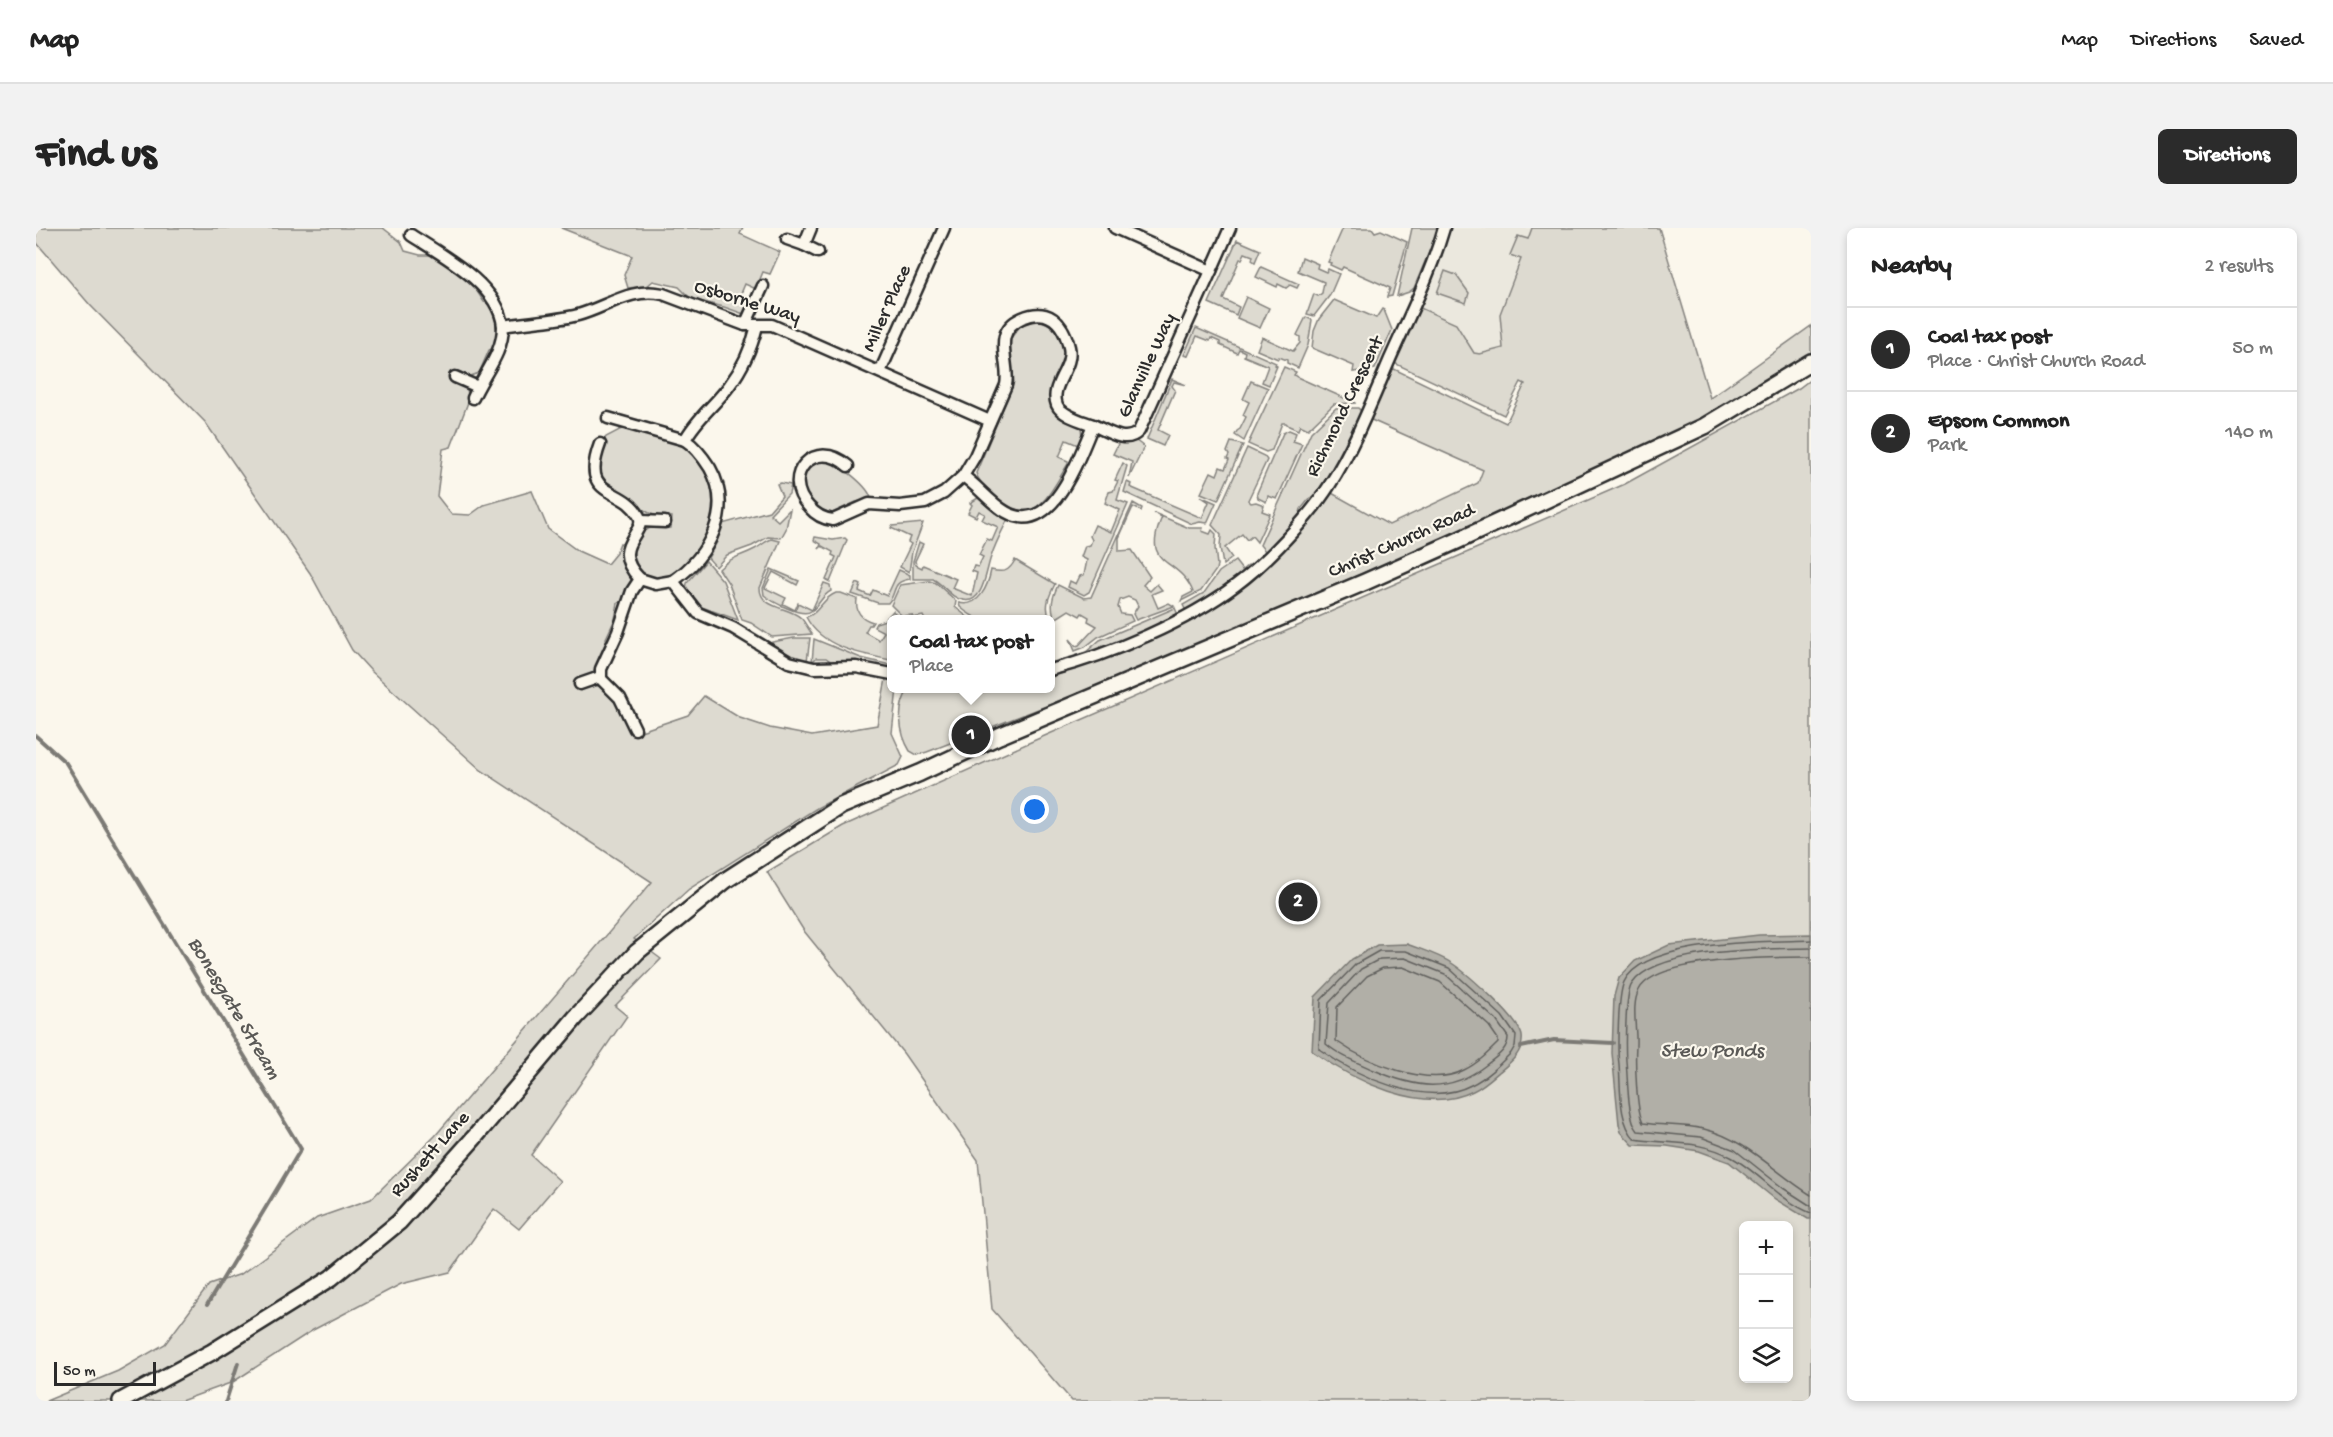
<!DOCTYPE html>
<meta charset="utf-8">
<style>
:root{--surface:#fff;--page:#f2f2f2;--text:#222;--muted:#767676;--line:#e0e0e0;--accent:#2b2b2b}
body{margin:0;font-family:"Gochi Hand",sans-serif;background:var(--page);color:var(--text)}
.controls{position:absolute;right:18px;bottom:18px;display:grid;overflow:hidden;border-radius:9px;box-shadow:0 3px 9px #0003}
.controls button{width:54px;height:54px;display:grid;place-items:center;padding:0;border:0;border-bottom:2px solid var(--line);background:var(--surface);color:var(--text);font:30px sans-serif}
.scale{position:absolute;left:18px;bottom:15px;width:102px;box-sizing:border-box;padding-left:6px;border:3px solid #2b2b2b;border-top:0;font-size:16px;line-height:21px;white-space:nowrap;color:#2b2b2b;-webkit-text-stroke:4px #fbf7ec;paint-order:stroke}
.you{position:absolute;left:999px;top:582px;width:21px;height:21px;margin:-15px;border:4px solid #fff;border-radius:50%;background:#1a73e8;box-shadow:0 0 0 9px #1a73e833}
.badge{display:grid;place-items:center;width:39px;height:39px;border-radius:50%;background:var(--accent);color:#fff;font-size:20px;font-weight:700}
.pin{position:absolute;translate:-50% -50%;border:3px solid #fff;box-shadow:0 2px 6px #0006}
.popup{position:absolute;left:851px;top:387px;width:168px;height:78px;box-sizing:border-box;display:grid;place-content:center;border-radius:9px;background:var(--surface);filter:drop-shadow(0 2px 4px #0005);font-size:20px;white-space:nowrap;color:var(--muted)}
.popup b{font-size:22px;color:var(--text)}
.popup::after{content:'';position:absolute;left:50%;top:100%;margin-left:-12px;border:12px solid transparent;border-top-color:var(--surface)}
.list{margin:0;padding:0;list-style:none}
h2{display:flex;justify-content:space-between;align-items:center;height:78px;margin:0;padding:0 24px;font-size:26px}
h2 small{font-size:20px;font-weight:400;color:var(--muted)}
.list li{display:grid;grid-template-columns:39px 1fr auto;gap:18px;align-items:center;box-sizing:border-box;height:84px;padding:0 24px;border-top:2px solid var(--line)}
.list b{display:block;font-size:22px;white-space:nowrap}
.list p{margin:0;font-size:20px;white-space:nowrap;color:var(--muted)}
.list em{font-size:20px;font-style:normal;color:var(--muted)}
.icon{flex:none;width:33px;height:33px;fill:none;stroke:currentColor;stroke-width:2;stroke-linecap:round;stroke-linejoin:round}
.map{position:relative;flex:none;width:1775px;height:1173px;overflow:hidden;border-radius:9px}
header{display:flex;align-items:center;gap:36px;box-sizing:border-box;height:84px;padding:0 30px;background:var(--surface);border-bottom:2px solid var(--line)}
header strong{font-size:28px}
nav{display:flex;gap:33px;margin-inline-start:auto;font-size:21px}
.intro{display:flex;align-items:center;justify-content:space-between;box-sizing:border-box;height:144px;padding:0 36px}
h1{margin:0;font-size:42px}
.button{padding:15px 27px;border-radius:9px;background:var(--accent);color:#fff;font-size:21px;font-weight:700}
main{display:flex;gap:36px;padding:0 36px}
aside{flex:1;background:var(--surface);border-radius:9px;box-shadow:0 3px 9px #0003}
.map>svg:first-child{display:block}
</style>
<header>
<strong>Map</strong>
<nav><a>Map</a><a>Directions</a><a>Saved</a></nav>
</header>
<div class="intro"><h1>Find us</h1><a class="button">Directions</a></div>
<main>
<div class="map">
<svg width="1775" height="1173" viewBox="0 0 1775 1173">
<rect width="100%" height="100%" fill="#fbf7ec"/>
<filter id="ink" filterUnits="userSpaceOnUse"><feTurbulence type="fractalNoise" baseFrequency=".0167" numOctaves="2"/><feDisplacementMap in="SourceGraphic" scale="12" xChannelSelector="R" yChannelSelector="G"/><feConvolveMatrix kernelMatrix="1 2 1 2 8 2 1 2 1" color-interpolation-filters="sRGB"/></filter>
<g filter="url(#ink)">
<polygon fill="#ebe8de" points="1415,0 1598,0 1507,165 1418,121 1418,95 1384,79"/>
<g fill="#dddad0" stroke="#84827e" stroke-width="1.5" fill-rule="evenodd">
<path d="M0 0H347L365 14 369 23 384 27H397L435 54 448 74 454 76C461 90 462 105 458 120L453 122 443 145 432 149 417 143 413 150 431 159 432 168 434 169 415 219 407 221 401 268 415 286 434 287 448 277 496 263 512 301 542 323 571 336 580 325 584 315 587 317C584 333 593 337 595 350 596 357 589 367 587 373L582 375 579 391 570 410 571 416 557 444 554 447 540 453 543 462C549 461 556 457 563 458 579 460 590 493 596 506L652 487 668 468 704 490 734 500 776 508 841 497 850 451 855 452 856 460 861 461 856 505 867 529 863 537 781 580 653 661 598 711 625 731 579 778 591 788 495 927 524 953 483 1001 458 981 414 1044 365 1056 277 1102 197 1154 145 1173H10L82 1143 129 1116 173 1057 205 1046 281 990 335 971 399 908 616 654 445 542 335 443 316 422 274 345 169 194 54 77 0 14Z"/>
<polygon points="525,0 707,0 704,6 744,24 734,46 727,44 720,61 709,56 704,68 714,73 708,86 688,79 655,71 643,59 617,53 611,58 592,60 588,47 596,28"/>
<polygon points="1307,0 1336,0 1339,4 1345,2 1371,14 1356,68 1351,69 1354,60 1307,39 1305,42 1294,37 1295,35 1292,34"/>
<polygon points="1376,0 1403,0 1378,60 1373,64 1361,68"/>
<path d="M1496 0H1623L1674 170 1775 98V125L1658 195 1447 293 1251 378 1163 419 891 524 881 527 874 523C863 505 860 479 873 461L1014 460 1015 449 1074 428 1121 407 1192 367 1294 264 1353 297 1442 255 1447 242 1331 190 1354 139 1470 195 1489 156 1485 154 1468 187 1356 134 1380 78 1420 96 1438 125 1444 126 1467 120 1464 86 1485 31 1474 27 1482 8 1492 11Z"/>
<polygon points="1201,12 1224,22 1219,34 1216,32 1217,28 1209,25 1206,31 1204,31 1187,71 1203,79 1200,87 1173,75"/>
<polygon points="1266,29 1282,36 1281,40 1290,44 1292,41 1303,46 1294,67 1278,88 1271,86 1278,66 1282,68 1286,65 1288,54 1262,43"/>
<polygon points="1225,39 1263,56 1261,60 1254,57 1250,60 1242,56 1241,59 1220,49"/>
<polygon points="1409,43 1420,47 1433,65 1430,75 1401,65"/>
<polygon points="1210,69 1233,80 1224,100 1201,90"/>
<polygon points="1298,72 1340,90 1346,81 1348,82 1356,102 1339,141 1317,144 1318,138 1276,120 1278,103 1283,91"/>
<polygon points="1270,89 1276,92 1272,117 1262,140 1251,135 1251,132 1243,129 1242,131 1221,122 1226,109 1257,123 1264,115 1264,109 1261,107"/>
<path d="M1000 92C1017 94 1028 108 1029 126 1029 139 1019 156 1015 169L1045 200 1046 208 1042 217 1030 212 1023 229 1032 233V236C1014 264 999 304 961 269 954 262 942 255 940 245L978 154 973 120 974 111 985 97Z"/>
<polygon points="1160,100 1240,135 1239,137 1241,138 1233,157 1226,154 1232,138 1208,128 1209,124 1203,121 1201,125 1184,117 1184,114 1175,110 1174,113 1161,108 1152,128 1148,127"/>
<polygon points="1248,139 1260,144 1258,147 1261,149 1308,170 1316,170 1319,175 1298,176 1272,201 1264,197 1262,202 1253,198 1250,195 1246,195 1236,222 1230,224 1212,216"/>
<polygon points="1136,151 1150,157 1138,154 1136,158 1139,162 1122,202 1132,207 1127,218 1111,211"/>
<path d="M1775 151V1173H1036L956 1081 942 932 868 826 768 703 731 644 807 598 997 513 1589 256 1763 160ZM1708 998H1752V1150H1708Z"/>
<polygon points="1215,153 1232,160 1208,213 1199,207 1201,203 1204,201 1210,189 1207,187 1213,174 1207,171"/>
<polygon points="1300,180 1322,180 1325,183 1309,220 1286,260 1280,268 1274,270 1265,281 1262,293 1223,330 1229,323 1224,317 1275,204"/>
<path d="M589 199C607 205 640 211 654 222 694 256 677 325 634 348 602 366 583 310 612 301 619 298 628 300 635 300L636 289C611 287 616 287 597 274 568 255 555 252 571 215L567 213 570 209Z"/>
<polygon points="1253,202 1260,205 1257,213 1266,216 1241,271 1232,268 1230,274 1222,270 1221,265 1247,205"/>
<polygon points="1099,212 1108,219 1093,250 1096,234 1077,226 1083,214 1091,215"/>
<polygon points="1195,214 1207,217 1182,272 1165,265 1175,244 1181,247 1184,239 1189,241 1193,232 1191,231 1193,227 1191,224"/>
<polygon points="1211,220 1228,228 1231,232 1212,272 1215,275 1220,274 1228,277 1226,283 1234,286 1221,314 1216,308 1211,312 1206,306 1189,320 1196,330 1187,337 1184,319 1185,307 1176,297"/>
<path d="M793 232C804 237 834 259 835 271L820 274 796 285C763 279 753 235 793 232Z"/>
<polygon points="1087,235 1091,238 1081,272 1092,276 1053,364 1048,367 1032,359 1034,353 1040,356 1044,348 1048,347 1051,332 1045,329 1049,318 1054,317 1056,312 1054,308 1059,297 1075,304 1084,282 1069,275 1073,264 1077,263 1082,253 1079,252"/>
<polygon points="1091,254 1095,256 1094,259 1166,290 1173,274 1164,268 1180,275 1171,295 1164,294 1156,296 1088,264"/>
<polygon points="745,255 755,257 753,266 734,286 742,293 754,281 750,301 745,310 732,309 716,318 691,327 680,339 672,330 681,314 686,296 733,283 746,268 741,256"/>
<path d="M942 270 959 285 972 291C966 303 959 316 955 329 950 341 948 377 927 372 915 370 908 357 897 351H877V333L883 314 887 316 879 333 880 337 886 340 887 337 920 351 916 360 936 368 941 345 936 343 938 338 942 339 947 329 943 327 951 311 956 313 962 299 946 292 949 286 943 283 940 289 932 285 936 277 934 275Z"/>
<path d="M1097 275 1106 280 1105 283 1097 279 1083 310V323L1096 322 1114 349 1107 357 1114 363 1121 356 1126 362 1116 366 1122 380 1133 375 1138 378 1100 392 1097 386 1102 378 1099 372 1092 369 1084 372 1082 379 1085 386 1094 387 1097 393 1062 409 1049 419 1039 423 1034 411 1040 418 1043 417 1061 398 1052 393 1053 389 1046 385 1044 388 1033 382 1019 391C1014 378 1016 370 1022 357L1048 370 1055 369Z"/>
<path d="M1118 285 1153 300H1167L1166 303 1174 306 1176 302 1180 306 1179 320 1181 337 1180 342 1165 363 1145 373 1147 369 1157 364C1142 327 1104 341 1126 289Z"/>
<polygon points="887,295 876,324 873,344 864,339 875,316 872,314 874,309 855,300 856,298"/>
<polygon points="779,309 797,312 809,310 811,312 794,354 790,352 800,329 796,327 797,324 786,318 783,321 785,316 778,312"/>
<path d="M736 311 744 313 724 360C724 381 754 379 765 390 769 394 772 401 776 406L736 409 715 395 706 392 693 356 683 341C696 328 704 329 719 321 725 318 729 313 736 311Z"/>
<path d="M979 332 1019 356C1013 368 1008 378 1014 391H976L970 389C951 397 938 391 924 379L923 375C943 380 952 358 955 342 967 345 973 344 979 332Z"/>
<polygon points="670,333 687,353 702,392 663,378 650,362 651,355"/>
<polygon points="1199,333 1206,342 1212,337 1213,341 1197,355 1150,383 1147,377 1168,365 1183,344"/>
<path d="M735 341 763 353 761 357 737 344 729 360 750 370 747 376 759 382 762 375 776 382 788 355 794 357 795 363C785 368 784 377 775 383 767 390 736 374 728 367L727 360Z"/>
<path d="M863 342 874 347V351C854 354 862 364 852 375H842L816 366 821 355 825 357 823 363 834 368 837 362 851 368Z"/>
<polygon points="893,353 900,355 920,373 919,379 934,391 889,392 887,388 877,390 876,387 866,388 855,377 864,357"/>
<path d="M800 365H805L821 371C819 383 825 391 837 394L835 397H833L829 404 843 412 848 404 838 399 840 395 849 392 857 383 864 391 854 393 855 432C824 426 785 419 770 389 784 385 786 370 800 365Z"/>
<polygon points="1139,380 1142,387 1101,408 1041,431 1040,427 1050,424 1064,412"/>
<polygon points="758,410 774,410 771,433 752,427 737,419 736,414"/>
<polygon points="778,411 825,430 855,437 855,441 821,434 796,434 790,430 780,430 776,434"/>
</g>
<g fill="#b1afa7" stroke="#7b7a75" stroke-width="1.5">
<polygon points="1775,706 1775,991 1772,991 1739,971 1693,934 1663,923 1631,918 1597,917 1585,904 1583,896 1576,825 1578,768 1583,750 1599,733 1633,717 1723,707"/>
<path d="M1371 716C1386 722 1404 727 1417 736 1432 746 1483 791 1486 808 1488 824 1474 835 1463 844 1455 851 1446 859 1437 863 1388 888 1316 852 1276 823L1279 769 1316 731 1341 717Z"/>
</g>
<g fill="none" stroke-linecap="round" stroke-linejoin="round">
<g stroke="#61605d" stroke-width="1.5">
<path d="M1775 712C1733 714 1608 711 1588 754 1582 767 1581 821 1583 836 1585 860 1582 894 1599 911 1634 917 1661 911 1695 929 1722 943 1744 973 1775 985"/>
<path d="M1775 720C1734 721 1620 719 1596 756 1589 765 1589 819 1590 833 1592 851 1591 890 1602 903L1665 909 1699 922 1747 960 1775 978"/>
<path d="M1343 723H1370L1413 740 1466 788 1480 808 1479 818 1475 825C1463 837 1450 850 1435 857 1390 881 1320 848 1283 821L1285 772 1320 736Z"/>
<path d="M1775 729C1741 729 1619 729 1603 762 1595 777 1601 800 1600 817 1599 833 1600 881 1607 895 1627 898 1648 896 1668 901 1710 911 1739 945 1775 967"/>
<path d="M1369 730 1409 746 1460 792 1472 809C1472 822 1460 829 1450 837 1413 866 1379 860 1338 842 1322 835 1304 828 1290 816L1293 775 1325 741 1344 731Z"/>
<path d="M1367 739 1404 754 1453 798 1462 811V815C1452 825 1441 836 1428 842 1393 861 1330 834 1300 813L1301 779 1331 748 1347 740Z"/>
</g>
<g stroke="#7b7a75" stroke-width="4">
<polyline points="0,508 30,535 265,921 171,1077"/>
<polyline points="1485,819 1518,812 1577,815"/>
<polyline points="190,1173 202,1135"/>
</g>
<g stroke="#2b2b2b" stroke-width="15">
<g id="street">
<polyline points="1079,0 1175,43 1194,0"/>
<path d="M375 7C406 27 463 57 467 98"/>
<polyline points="751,11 768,17 775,0"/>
<polyline points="768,17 782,24"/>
<polyline points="709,97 727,58"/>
<path d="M721 98C716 118 706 141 693 158 679 177 660 191 649 212 660 219 667 229 674 240 698 282 673 328 637 353L662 385 697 400 753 434 778 440 820 439 856 446"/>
<polyline points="844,144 908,0"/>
<polyline points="419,149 442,159"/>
<path d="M437 170C448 145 467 126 467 98 492 94 518 93 542 87 571 79 595 59 627 66L709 97H736L954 193"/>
<polyline points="572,190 649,212"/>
<path d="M564 216C543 272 587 257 603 288 612 305 571 318 604 351"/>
<path d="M812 238C779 208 743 248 773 279 779 286 787 291 797 292L833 276 864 278 889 275 908 265 927 248C942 258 954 275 970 284 1017 311 1043 228 1057 197 1071 203 1090 217 1103 203L1175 43"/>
<path d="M927 248 939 228 970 157C975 135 954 104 986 90 993 87 1001 85 1009 87 1023 91 1030 106 1033 119 1038 140 1013 157 1021 177 1026 188 1047 193 1057 197"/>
<polyline points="605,293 629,294"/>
<path d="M1014 442C1073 427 1151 394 1200 357 1229 336 1274 288 1293 258 1318 219 1336 173 1354 131 1373 88 1395 45 1408 0"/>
<polyline points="544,456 564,449"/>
<polyline points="599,501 584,470 565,451 565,441 582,404 596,363 604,351 620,356 637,353"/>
</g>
</g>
<g stroke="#2b2b2b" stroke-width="20">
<polyline id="secondary" points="85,1173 176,1124 295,1050 363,994 438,910 541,788 601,724 690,652 805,578 884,545 963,508 1329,354 1421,313 1669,198 1775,134"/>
</g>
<use href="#street" stroke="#fbf7ec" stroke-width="10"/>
<use href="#secondary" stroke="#fbf7ec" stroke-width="15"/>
</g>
</g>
<g text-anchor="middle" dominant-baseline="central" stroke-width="4.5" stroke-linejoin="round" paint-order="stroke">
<g font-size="20" fill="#2b2b2b" stroke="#fbf7ec">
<text transform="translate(711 75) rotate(17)">Osborne Way</text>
<text transform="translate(852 81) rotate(-66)">Miller Place</text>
<text transform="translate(1112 138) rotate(-65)">Glanville Way</text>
<text transform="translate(1310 179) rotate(-64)">Richmond Crescent</text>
<text transform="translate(1366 314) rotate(-24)">Christ Church Road</text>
<text transform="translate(395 927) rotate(-48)">Rushett Lane</text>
</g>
<g font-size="21" font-style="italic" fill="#5a5956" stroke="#fbf7ec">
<text transform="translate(197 781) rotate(59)">Bonesgate Stream</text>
<text x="1676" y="824">Stew Ponds</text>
</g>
</g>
</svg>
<div class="controls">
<button>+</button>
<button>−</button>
<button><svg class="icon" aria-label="layers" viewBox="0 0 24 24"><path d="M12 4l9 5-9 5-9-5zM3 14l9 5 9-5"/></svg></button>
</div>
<div class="scale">50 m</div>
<div class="you"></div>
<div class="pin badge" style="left:935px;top:507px">1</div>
<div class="popup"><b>Coal tax post</b>Place</div>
<div class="pin badge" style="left:1262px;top:674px">2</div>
</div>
<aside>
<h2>Nearby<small>2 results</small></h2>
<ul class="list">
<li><span class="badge">1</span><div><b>Coal tax post</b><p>Place · Christ Church Road</p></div><em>50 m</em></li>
<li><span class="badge">2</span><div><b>Epsom Common</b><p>Park</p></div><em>140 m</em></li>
</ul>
</aside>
</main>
